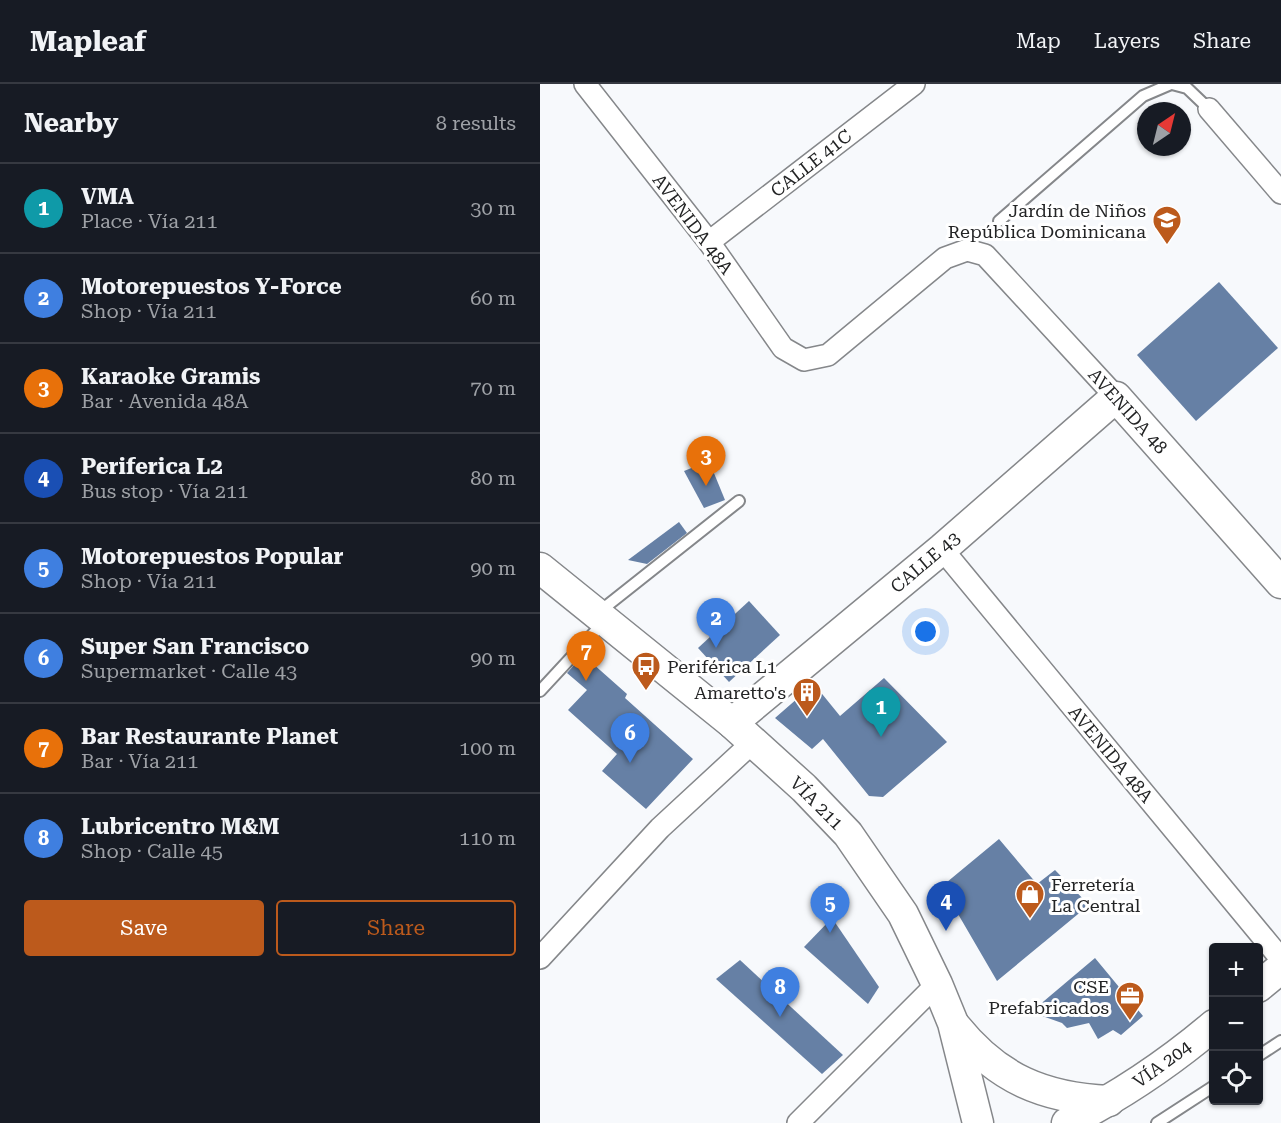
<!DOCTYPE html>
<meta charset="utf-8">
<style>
:root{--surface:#171b24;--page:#20242c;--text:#f1f3f6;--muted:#9ea1a6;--line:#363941;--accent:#bc5a1c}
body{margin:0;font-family:"Roboto Serif",serif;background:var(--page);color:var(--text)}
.controls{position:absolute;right:18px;bottom:18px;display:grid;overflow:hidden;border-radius:6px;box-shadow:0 2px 4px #0004}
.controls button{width:54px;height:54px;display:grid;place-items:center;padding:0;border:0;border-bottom:2px solid var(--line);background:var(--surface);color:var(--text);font:30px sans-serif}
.compass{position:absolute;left:597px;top:18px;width:54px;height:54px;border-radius:50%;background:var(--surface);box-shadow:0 2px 4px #0004;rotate:35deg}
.you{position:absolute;left:386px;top:548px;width:21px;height:21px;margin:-15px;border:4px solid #fff;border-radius:50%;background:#1a73e8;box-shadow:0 0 0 9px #1a73e833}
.badge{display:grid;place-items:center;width:39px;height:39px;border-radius:50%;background:var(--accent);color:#fff;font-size:20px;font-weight:700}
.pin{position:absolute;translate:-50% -50px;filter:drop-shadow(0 2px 3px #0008)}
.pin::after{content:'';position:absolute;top:32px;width:21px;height:18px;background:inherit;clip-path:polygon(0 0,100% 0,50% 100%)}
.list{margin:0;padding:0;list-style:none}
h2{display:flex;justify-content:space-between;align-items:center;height:78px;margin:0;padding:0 24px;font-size:26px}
h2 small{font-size:20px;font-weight:400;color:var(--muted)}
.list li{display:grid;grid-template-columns:39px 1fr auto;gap:18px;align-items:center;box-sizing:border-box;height:90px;padding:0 24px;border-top:2px solid var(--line)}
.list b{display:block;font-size:22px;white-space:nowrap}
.list p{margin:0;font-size:20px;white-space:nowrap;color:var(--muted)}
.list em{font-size:20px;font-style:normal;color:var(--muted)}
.actions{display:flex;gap:12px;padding:18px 24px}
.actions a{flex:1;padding:14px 0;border:2px solid var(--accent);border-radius:6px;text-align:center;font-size:21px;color:var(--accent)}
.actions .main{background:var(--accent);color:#fff}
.icon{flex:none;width:33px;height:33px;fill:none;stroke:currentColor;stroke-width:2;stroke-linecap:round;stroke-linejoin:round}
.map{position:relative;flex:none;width:741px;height:1039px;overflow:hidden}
header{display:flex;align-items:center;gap:36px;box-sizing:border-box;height:84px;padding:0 30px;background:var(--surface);border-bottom:2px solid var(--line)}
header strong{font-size:28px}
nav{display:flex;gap:33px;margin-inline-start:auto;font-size:21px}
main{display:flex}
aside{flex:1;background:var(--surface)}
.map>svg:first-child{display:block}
</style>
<header>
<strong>Mapleaf</strong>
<nav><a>Map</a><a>Layers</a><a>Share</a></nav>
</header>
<main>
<aside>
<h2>Nearby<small>8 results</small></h2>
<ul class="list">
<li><span class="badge" style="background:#0f9aa8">1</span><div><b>VMA</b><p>Place · Vía 211</p></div><em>30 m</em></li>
<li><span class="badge" style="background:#3f7fe0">2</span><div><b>Motorepuestos Y-Force</b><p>Shop · Vía 211</p></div><em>60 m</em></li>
<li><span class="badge" style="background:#e8710a">3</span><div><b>Karaoke Gramis</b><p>Bar · Avenida 48A</p></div><em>70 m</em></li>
<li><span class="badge" style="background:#1a4fb4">4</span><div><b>Periferica L2</b><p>Bus stop · Vía 211</p></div><em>80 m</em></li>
<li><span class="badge" style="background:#3f7fe0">5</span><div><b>Motorepuestos Popular</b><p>Shop · Vía 211</p></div><em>90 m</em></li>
<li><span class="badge" style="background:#3f7fe0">6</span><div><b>Super San Francisco</b><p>Supermarket · Calle 43</p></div><em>90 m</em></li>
<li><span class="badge" style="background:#e8710a">7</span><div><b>Bar Restaurante Planet</b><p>Bar · Vía 211</p></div><em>100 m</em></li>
<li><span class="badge" style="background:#3f7fe0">8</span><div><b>Lubricentro M&amp;M</b><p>Shop · Calle 45</p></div><em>110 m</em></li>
</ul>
<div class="actions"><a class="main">Save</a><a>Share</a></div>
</aside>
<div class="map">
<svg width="741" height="1039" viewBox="0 0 741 1039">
<rect width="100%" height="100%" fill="#f7f9fc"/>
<g fill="#6680a5">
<polygon points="679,198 738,264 656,337 597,271"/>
<polygon points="169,377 185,416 164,424 144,387"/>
<polygon points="139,438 147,449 107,480 88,476"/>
<polygon points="209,517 240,551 189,598 158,564"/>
<polygon points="43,571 87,610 85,614 153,675 106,725 62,687 77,670 28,626 47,606 27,589"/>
<polygon points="344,594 407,658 343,713 329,712 283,655 272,665 235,634 274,600 300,632"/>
<polygon points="459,755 497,800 515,786 549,821 457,897 418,830 415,832 395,808"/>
<polygon points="292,834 339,903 328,920 264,863"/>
<polygon points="555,874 603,932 581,951 573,946 558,955 549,939 527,944 522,939 491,928"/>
<polygon points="200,876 303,971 282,990 176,895"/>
</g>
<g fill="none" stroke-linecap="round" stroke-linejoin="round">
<g stroke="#85878a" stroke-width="14">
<g id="lane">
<polyline points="632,0 647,4 669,25"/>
<polyline points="459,137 603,12 631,0"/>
<polyline points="59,528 199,417"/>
<polyline points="0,607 64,538"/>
<polyline points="718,972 741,957"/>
<polyline points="617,1039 674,1002"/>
</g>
</g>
<g stroke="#85878a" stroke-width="24">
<g id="street">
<polyline points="45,0 169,158 243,264 264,276 288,271 405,174 427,166 445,171 576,313"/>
<polyline points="669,25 741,109"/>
<polyline points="169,158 374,0"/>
<polyline points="402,465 741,875"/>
<polyline points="0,874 120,744 212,659"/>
<polyline points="258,1039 397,900"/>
</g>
</g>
<g stroke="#85878a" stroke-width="33">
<g id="secondary">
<polyline points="0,484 192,639 264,704 308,750 363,830 397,900 413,939 438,1039"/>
<polyline points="192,639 402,465 576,313 741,499"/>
<polyline points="718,903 741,884"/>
<path d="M416 943C458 995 504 1014 569 1017"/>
<path d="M527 1039C580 1012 628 980 674 941"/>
</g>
</g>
<use href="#lane" stroke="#fff" stroke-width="10"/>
<use href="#street" stroke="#fff" stroke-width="21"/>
<use href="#secondary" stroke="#fff" stroke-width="30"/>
</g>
<defs>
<g id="school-pin" transform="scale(1.5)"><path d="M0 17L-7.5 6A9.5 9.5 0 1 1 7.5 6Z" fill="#bc5a1c" stroke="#fff"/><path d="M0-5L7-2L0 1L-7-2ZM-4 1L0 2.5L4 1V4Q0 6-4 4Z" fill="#fff"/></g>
<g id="bus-pin" transform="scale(1.5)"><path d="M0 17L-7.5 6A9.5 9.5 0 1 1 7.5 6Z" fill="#bc5a1c" stroke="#fff"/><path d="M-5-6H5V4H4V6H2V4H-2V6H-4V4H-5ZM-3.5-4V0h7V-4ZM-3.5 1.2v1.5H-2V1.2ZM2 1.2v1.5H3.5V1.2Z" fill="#fff"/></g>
<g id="building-pin" transform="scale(1.5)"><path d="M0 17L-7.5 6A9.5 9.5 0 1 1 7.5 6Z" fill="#bc5a1c" stroke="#fff"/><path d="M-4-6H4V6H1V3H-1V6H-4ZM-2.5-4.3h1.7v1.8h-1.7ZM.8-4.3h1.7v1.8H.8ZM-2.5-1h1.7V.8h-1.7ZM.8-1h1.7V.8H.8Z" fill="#fff"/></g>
<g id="shop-pin" transform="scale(1.5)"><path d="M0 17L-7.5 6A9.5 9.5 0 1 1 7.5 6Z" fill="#bc5a1c" stroke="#fff"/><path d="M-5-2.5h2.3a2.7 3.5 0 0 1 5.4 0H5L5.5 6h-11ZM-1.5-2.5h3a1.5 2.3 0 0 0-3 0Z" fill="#fff"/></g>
<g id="office-pin" transform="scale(1.5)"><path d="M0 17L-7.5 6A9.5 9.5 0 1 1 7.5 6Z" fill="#bc5a1c" stroke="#fff"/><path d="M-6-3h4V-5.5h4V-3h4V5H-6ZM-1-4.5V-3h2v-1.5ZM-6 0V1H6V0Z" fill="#fff"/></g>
</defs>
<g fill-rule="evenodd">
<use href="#school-pin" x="627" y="136"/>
<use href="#bus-pin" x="106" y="582"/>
<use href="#building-pin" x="267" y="608"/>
<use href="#shop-pin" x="490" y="810"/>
<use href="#office-pin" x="590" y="912"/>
</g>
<g text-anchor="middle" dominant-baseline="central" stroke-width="6" stroke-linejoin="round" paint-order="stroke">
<g font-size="18" fill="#232425" stroke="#fff">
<text transform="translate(271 79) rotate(-38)">CALLE 41C</text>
<text transform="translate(153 140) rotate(53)">AVENIDA 48A</text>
<text transform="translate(588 327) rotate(48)">AVENIDA 48</text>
<text transform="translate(385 478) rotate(-40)">CALLE 43</text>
<text transform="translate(571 670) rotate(50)">AVENIDA 48A</text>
<text transform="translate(277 719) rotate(45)">VÍA 211</text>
<text transform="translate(622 980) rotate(-36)">VÍA 204</text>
</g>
<g font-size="18" fill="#232425" stroke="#fff" text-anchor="end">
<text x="606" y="126">Jardín de Niños<tspan x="606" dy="21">República Dominicana</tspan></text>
<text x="127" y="582" text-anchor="start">Periférica L1</text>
<text x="246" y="608">Amaretto's</text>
<text x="511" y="800" text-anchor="start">Ferretería<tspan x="511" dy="21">La Central</tspan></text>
<text x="569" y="902">CSE<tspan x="569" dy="21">Prefabricados</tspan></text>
</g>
</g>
</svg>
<div class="controls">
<button>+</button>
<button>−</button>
<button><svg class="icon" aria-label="locate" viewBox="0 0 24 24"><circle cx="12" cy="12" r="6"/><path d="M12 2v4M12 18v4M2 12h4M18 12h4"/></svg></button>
</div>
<svg class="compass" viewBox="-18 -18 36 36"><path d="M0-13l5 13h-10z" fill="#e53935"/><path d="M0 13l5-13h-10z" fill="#9ea1a6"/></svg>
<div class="you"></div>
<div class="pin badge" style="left:341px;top:653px;background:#0f9aa8">1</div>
<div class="pin badge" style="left:176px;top:564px;background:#3f7fe0">2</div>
<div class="pin badge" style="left:166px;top:402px;background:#e8710a">3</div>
<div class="pin badge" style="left:406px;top:847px;background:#1a4fb4">4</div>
<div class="pin badge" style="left:290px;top:849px;background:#3f7fe0">5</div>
<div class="pin badge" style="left:90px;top:679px;background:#3f7fe0">6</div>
<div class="pin badge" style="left:46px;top:597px;background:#e8710a">7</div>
<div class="pin badge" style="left:240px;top:933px;background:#3f7fe0">8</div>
</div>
</main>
